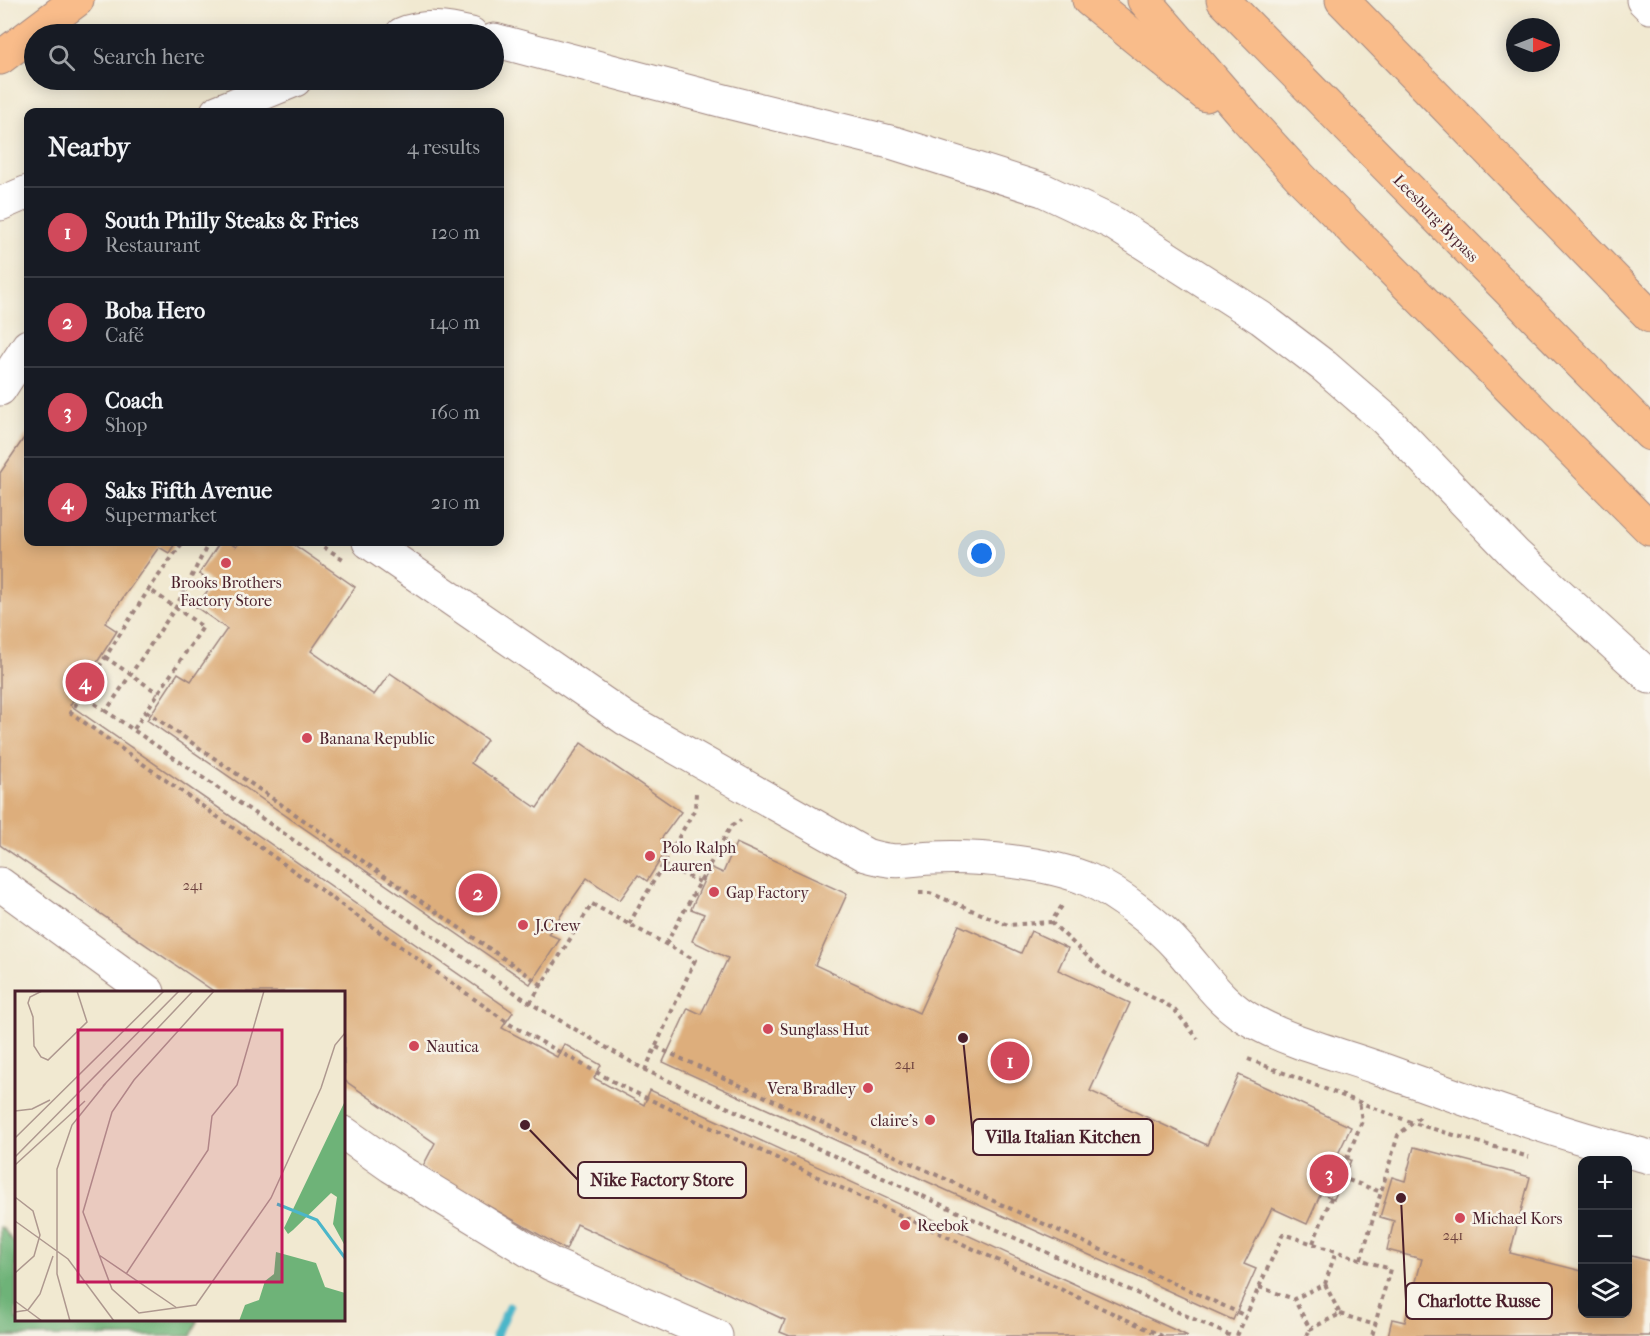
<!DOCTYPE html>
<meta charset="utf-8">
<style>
:root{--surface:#171b24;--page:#20242c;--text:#f1f3f6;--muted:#9ea1a6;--line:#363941;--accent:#d1495b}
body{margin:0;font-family:"IM FELL French Canon",serif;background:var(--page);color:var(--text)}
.controls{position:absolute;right:18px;bottom:18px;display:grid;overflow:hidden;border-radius:12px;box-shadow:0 3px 15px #0003}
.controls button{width:54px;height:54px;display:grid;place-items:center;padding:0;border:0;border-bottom:2px solid var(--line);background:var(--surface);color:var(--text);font:30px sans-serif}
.compass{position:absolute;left:1506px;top:18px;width:54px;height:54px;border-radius:50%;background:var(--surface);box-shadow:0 3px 15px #0003;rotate:90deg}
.you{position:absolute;left:982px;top:554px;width:21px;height:21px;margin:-15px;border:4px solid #fff;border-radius:50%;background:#1a73e8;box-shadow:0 0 0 9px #1a73e833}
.badge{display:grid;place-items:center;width:39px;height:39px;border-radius:50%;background:var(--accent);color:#fff;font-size:20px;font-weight:700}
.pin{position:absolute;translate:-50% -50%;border:3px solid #fff;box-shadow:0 2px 6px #0006}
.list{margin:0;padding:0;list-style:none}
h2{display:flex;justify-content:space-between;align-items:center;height:78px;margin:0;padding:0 24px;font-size:26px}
h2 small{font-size:20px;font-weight:400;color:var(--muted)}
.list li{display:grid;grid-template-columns:39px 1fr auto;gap:18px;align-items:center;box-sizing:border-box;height:90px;padding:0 24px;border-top:2px solid var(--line)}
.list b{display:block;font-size:22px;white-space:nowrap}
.list p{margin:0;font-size:20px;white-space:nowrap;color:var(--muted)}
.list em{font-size:20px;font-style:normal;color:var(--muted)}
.icon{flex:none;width:33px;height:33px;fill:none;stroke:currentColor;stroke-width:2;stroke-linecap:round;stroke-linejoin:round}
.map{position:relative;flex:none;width:1650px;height:1336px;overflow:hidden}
.search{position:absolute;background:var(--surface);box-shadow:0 3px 15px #0003;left:24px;top:24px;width:480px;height:66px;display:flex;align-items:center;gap:15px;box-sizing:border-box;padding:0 21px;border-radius:33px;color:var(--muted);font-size:22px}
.panel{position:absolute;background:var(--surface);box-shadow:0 3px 15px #0003;left:24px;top:108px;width:480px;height:438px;border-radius:12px}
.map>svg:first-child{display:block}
</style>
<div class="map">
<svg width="1650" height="1336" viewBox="0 0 1650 1336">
<rect width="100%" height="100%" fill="#f7f3e8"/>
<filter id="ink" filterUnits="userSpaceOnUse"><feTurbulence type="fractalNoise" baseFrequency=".0167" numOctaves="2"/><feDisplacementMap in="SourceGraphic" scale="12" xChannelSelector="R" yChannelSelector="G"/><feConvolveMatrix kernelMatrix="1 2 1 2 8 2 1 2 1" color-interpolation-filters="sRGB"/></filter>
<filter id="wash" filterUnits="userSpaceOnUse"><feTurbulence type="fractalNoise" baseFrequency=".008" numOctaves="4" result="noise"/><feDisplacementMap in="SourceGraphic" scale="24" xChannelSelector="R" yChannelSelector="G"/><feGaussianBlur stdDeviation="1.35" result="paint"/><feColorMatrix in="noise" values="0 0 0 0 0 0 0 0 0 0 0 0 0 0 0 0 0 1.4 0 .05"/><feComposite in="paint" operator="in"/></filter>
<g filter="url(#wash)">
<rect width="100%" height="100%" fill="#f1e9d1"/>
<polygon fill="#6eb378" stroke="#5c6952" stroke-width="1.5" points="0,1227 3,1228 16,1246 16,1320 197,1320 197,1323 191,1336 0,1336"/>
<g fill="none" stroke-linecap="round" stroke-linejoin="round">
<polyline stroke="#4cb6c9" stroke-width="9" points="496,1336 509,1307"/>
</g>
<g id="blocks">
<g fill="#ddae7c">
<polygon points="28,432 28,542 176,542 169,553 159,547 105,623 117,631 70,705 513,1012 502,1028 557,1057 564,1044 601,1065 594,1078 644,1105 650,1090 1188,1336 790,1336 780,1332 785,1320 577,1224 566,1250 422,1168 435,1143 344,1080 344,992 215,992 0,845 0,473"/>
<polygon points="220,542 228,542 236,547 240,542 290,542 355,587 311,651 374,695 390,673 487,740 471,763 537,808 581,743 681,812 661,839 670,845 647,881 638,875 620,900 587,878 548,934 560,939 530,984 147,720 178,673 191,681 227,629 196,607 213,583 199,574"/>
<polygon points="736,843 847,894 815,965 919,1013 959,925 1021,953 1031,931 1068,948 1058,970 1130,1003 1090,1091 1207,1145 1239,1075 1351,1127 1338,1154 1351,1160 1334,1199 1321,1193 1307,1224 1272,1208 1244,1264 1256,1269 1233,1320 663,1062 688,1008 701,1014 728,958 692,941 704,914 691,909 710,867 723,873"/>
<polygon points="1414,1147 1530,1177 1510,1253 1582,1271 1582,1314 1628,1314 1628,1255 1650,1261 1650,1336 1388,1336 1392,1319 1405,1322 1422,1259 1387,1250 1394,1221 1380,1217 1392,1177 1405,1181"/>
</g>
</g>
</g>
<g filter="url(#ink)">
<use href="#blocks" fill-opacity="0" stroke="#9e847e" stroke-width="1.5"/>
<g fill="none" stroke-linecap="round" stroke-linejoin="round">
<g stroke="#9e847e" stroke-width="35">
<g id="minor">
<polyline points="1643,0 1650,7"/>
<path d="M402 34C425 25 447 28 471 34"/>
<polyline points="494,40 724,101 894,143 1043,190 1113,223 1261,318 1324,366 1386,420 1515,554 1650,677"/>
<polyline points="217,112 295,80"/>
<polyline points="0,204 28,192"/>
<polyline points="0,389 28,346"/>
<path d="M369 542 626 719 866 855C873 857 880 859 888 860 903 863 918 858 933 858 978 856 1047 862 1089 880 1118 893 1158 924 1179 948 1203 975 1222 1006 1256 1023 1293 1043 1335 1053 1375 1067 1466 1100 1556 1133 1650 1157"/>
<polyline points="0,884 148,992"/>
<polyline points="344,1133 391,1166 551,1264 716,1336"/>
</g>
</g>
<g stroke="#9e847e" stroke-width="35">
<g id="highway">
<polyline points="1089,0 1206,95"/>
<polyline points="1144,0 1247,119 1302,179 1650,529"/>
<polyline points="1223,0 1650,434"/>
<polyline points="1342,0 1650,316"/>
<polyline points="0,58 77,0"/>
</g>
</g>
<g stroke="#9e847e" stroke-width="4" stroke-dasharray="4.5 4.5" stroke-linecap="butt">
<polyline points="199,542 207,546"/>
<polyline points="211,542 207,546 176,607 106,711 530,1003 645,1070 1231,1336"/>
<polyline points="316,542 343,559"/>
<polyline points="105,657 158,693"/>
<polyline points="81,695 71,713 511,1025 625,1088 1162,1336"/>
<polyline points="106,711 81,695 149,589 183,542"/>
<polyline points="146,711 542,985"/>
<polyline points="134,729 203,627 149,589"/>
<polyline points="663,865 700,882"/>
<polyline points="919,893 930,893 1008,925 1051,922 1064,903"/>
<polyline points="1051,922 1105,973 1173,1008 1198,1039"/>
<polyline points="629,924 695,809 696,793"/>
<polyline points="666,944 731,826 741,820"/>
<polyline points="530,1003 592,904 695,960 645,1070"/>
<polyline points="656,1047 1246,1316"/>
<polyline points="1248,1059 1413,1123 1529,1157"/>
<polyline points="1340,1177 1381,1192"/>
<polyline points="1313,1243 1362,1121 1359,1101"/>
<polyline points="1361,1259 1398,1135 1420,1117"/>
<polyline points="1325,1284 1340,1314 1310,1329 1294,1299 1325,1284 1336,1251"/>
<polyline points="1259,1287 1294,1299"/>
<polyline points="1340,1314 1375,1325"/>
<polyline points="1237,1336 1283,1234 1390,1269 1372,1336"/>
<polyline points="1307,1336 1310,1329"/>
</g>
<use href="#minor" stroke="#fff" stroke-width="33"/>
<use href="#highway" stroke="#f9bc8a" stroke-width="33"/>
</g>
</g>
<g fill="#d1495b" stroke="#f7f3e8" stroke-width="2">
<circle cx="226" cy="563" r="6"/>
<circle cx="307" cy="738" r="6"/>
<circle cx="650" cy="856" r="6"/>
<circle cx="714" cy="892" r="6"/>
<circle cx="523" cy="925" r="6"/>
<circle cx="768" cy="1029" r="6"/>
<circle cx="414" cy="1046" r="6"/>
<circle cx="868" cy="1088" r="6"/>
<circle cx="930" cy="1120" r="6"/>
<circle cx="1460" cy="1218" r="6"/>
<circle cx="905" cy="1225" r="6"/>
</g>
<g text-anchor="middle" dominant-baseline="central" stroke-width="5" stroke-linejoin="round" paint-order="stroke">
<g font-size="14" fill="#6f433f">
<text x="193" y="885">241</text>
<text x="905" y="1064">241</text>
<text x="1453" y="1235">241</text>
</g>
<g font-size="16" fill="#4a1f2b" stroke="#f7f3e8">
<text transform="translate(1436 218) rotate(46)">Leesburg Bypass</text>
</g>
<g font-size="16" fill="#4a1f2b" stroke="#f7f3e8" text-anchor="start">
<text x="226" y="582" text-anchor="middle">Brooks Brothers<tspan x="226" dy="18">Factory Store</tspan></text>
<text x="319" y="738">Banana Republic</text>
<text x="662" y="847">Polo Ralph<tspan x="662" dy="18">Lauren</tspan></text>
<text x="726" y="892">Gap Factory</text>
<text x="535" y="925">J.Crew</text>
<text x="780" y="1029">Sunglass Hut</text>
<text x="426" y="1046">Nautica</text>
<text x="856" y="1088" text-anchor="end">Vera Bradley</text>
<text x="918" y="1120" text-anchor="end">claire's</text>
<text x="1472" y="1218">Michael Kors</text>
<text x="917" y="1225">Reebok</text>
</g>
</g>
<g transform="translate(15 991)">
<rect width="330" height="330" fill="#f1e9d1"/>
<path d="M330 110V255L318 233 322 206 316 202 278 239 273 243 269 237ZM261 261 301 272 310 296 330 302V330H224L230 314 244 309 250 290 259 283Z" fill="#6eb378"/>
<path fill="none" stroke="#4cb6c9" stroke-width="3" d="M262 213 302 229 330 267"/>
<path fill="none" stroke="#ae988f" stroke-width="1.5" d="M27 0 15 6 13 12 18 26 19 55 26 66 33 69 72 31 62 0M199 0 119 89 97 121 68 221 97 298 124 322 181 314 256 207 306 97 320 54 330 42M88 95 178 0M0 120 17 118 35 109M0 147 149 0M0 166 164 0M0 174 70 110M0 206 18 220 25 244 19 265 0 282M0 230 53 268 99 330M84 264 162 317M111 283 193 159 197 125 222 94 249 0M0 310 27 330M0 321 13 319 25 303 38 265M55 330 42 283V178L57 134 91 92"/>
<path fill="#c2185b" fill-opacity="0.15" stroke="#c2185b" stroke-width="3" d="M63 39H267V291H63Z"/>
<rect width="330" height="330" fill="none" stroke="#4a1f2b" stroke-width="3"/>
</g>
<path fill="none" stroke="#4a1f2b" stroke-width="2" d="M963 1038L973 1137M525 1125L578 1180M1401 1198L1406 1301"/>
<g fill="#4a1f2b" stroke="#f7f3e8" stroke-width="2">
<circle cx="963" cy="1038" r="6"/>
<circle cx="525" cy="1125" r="6"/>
<circle cx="1401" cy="1198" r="6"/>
</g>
<g fill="#f7f3e8" stroke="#4a1f2b" stroke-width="2">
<rect x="973" y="1119" width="180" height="36" rx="6"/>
<rect x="578" y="1162" width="168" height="36" rx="6"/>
<rect x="1406" y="1283" width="146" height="36" rx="6"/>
</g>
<g font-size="18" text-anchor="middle" font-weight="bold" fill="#4a1f2b">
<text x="1063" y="1143">Villa Italian Kitchen</text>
<text x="662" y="1186">Nike Factory Store</text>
<text x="1479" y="1307">Charlotte Russe</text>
</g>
</svg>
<div class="controls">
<button>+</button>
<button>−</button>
<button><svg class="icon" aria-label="layers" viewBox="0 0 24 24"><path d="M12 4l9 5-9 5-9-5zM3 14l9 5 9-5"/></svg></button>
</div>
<svg class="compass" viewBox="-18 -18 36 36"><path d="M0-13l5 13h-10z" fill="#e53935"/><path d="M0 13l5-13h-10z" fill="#9ea1a6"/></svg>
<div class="you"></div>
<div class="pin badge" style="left:1010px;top:1061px">1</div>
<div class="pin badge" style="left:478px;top:893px">2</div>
<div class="pin badge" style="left:1329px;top:1174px">3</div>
<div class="pin badge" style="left:85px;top:682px">4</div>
<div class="search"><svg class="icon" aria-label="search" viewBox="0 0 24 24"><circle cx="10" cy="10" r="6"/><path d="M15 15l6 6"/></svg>Search here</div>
<section class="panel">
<h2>Nearby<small>4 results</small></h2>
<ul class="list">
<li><span class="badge">1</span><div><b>South Philly Steaks &amp; Fries</b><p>Restaurant</p></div><em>120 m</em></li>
<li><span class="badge">2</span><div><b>Boba Hero</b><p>Café</p></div><em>140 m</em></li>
<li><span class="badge">3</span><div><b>Coach</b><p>Shop</p></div><em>160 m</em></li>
<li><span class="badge">4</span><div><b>Saks Fifth Avenue</b><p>Supermarket</p></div><em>210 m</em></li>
</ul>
</section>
</div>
